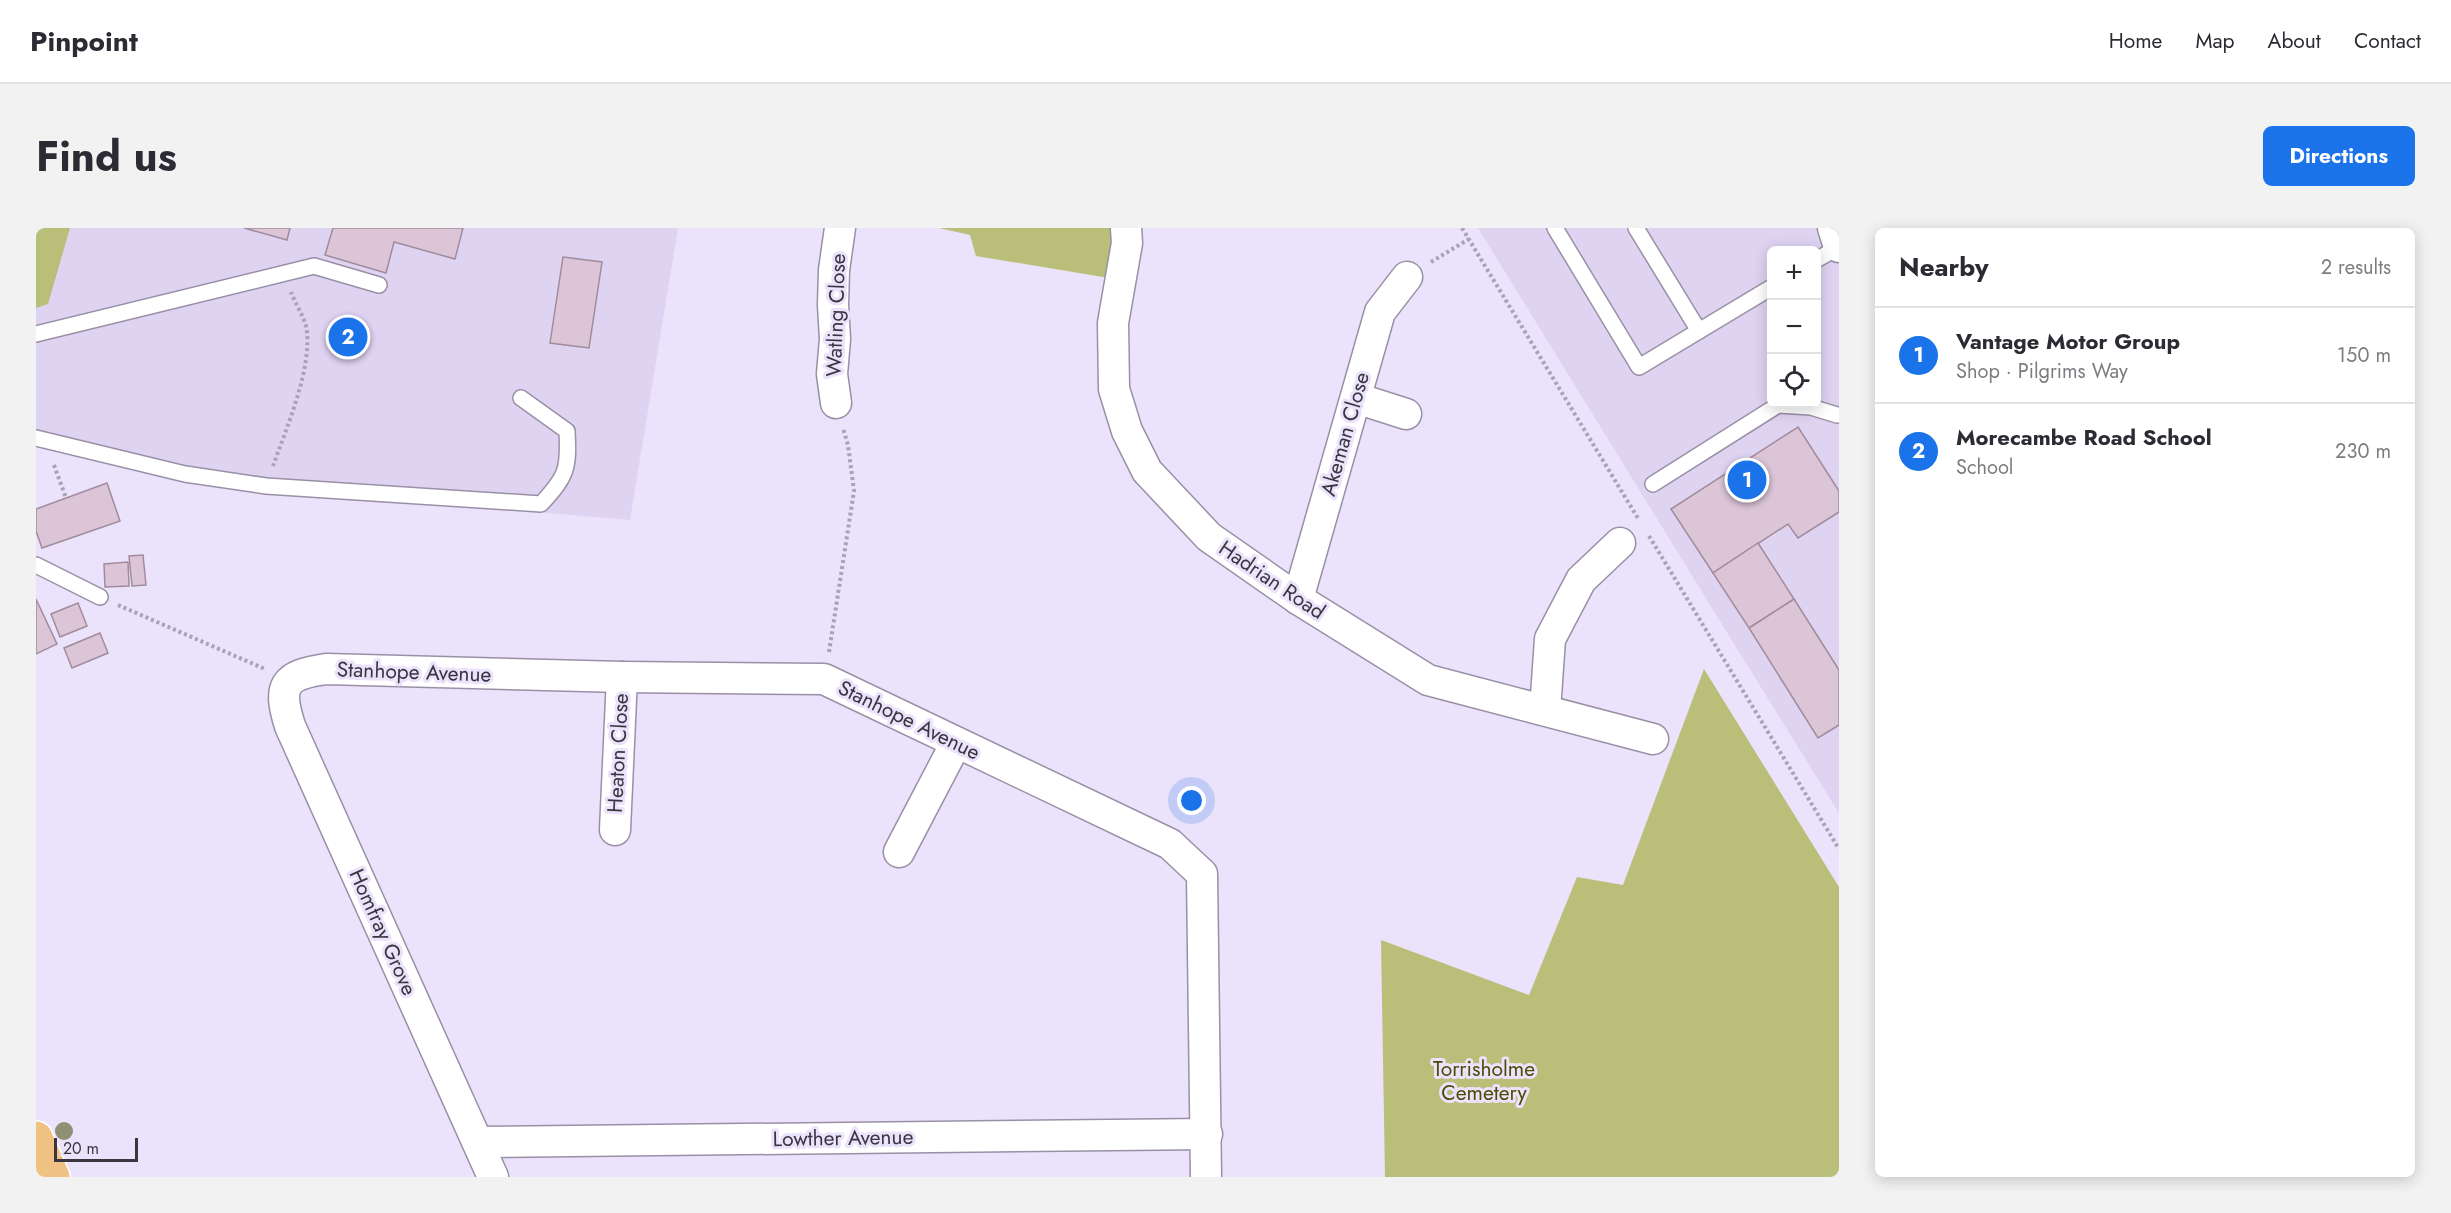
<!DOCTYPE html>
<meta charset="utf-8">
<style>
:root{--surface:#fff;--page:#f2f2f3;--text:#2b2b33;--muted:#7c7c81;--line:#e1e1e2;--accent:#1a73e8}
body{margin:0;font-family:Jost,sans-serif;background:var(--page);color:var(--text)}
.controls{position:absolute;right:18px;top:18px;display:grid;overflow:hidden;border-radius:9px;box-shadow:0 3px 15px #0003}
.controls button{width:54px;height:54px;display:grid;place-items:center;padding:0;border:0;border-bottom:2px solid var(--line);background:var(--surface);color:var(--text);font:30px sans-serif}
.scale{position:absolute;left:18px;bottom:15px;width:84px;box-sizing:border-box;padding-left:6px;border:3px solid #39363f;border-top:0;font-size:16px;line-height:21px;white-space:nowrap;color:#39363f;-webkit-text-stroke:4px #ebe2fb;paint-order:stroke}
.you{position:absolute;left:1156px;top:573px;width:21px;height:21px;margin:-15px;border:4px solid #fff;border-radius:50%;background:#1a73e8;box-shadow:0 0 0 9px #1a73e833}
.badge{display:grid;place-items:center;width:39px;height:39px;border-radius:50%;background:var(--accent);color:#fff;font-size:20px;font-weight:700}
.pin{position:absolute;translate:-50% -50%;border:3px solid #fff;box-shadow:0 2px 6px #0006}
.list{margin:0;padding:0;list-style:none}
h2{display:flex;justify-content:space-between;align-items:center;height:78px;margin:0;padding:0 24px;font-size:26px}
h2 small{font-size:20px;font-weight:400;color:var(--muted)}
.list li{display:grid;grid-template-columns:39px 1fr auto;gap:18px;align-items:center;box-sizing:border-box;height:96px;padding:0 24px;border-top:2px solid var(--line)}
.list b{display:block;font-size:22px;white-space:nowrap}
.list p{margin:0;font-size:20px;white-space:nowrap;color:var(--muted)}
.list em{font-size:20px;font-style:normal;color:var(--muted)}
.icon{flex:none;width:33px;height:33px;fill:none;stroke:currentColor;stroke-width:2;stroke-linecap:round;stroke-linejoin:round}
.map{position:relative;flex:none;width:1803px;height:949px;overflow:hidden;border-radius:9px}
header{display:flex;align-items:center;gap:36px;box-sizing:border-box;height:84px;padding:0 30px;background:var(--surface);border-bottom:2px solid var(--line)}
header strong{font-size:28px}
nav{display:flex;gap:33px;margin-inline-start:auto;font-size:21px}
.intro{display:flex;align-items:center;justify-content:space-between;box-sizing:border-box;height:144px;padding:0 36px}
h1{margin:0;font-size:42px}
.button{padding:15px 27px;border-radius:9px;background:var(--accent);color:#fff;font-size:21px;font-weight:700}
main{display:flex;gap:36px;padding:0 36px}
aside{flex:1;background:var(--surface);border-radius:9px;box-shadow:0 3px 15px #0003}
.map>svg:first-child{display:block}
</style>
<header>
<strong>Pinpoint</strong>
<nav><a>Home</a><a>Map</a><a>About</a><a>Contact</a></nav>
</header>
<div class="intro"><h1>Find us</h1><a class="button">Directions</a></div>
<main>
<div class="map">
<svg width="1803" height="949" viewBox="0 0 1803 949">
<rect width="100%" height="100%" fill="#ebe2fb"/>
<g fill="#dfd3f2" fill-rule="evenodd">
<polygon points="0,0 642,0 594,292 150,254 0,219"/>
<path d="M1442 0H1803V585L1695 411ZM1736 22H1780V176H1736Z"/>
</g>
<g fill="#b9be78">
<polygon points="0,0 34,0 12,76 0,80"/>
<polygon points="903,0 1083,0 1079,51 940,28 934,7"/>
<polygon points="1668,441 1803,659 1803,949 1349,949 1345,712 1493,767 1541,649 1587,657"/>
</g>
<g fill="#dbc5d7" stroke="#a18c9d" stroke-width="1.5">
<polygon points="208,0 254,0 251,12"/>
<polygon points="297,0 427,0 419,31 358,14 350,45 289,27"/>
<polygon points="527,29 566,34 553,120 514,115"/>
<polygon points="1762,199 1803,263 1803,284 1762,310 1752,296 1677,345 1635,281"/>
<polygon points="71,255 84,293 6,320 0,303 0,281"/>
<polygon points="1722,315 1758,371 1713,400 1677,345"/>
<polygon points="107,327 110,357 96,358 93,328"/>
<polygon points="92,334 93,358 69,359 68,336"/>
<polygon points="0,371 21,416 0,426"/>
<polygon points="1758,371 1803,442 1803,497 1782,510 1713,400"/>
<polygon points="42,375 51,398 24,409 15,386"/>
<polygon points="64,405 72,425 36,440 28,420"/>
</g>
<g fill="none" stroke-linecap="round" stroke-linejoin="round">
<g stroke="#9990a6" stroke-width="18">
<g id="service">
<polyline points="1519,0 1603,139 1736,59"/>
<polyline points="1600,0 1663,103"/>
<polyline points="1780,32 1803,19"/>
<polyline points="0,106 278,38 343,57"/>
<path d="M0 210 149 246 230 258 505 276C531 248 533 241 531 203L485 170"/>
<polyline points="1617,256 1742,177 1775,179 1801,187"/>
<polyline points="0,337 64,369"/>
</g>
</g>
<g stroke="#9990a6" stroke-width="33">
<g id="minor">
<polyline points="1090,0 1091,15 1077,95 1078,161 1091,203 1111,243 1173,309 1262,371 1392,452 1617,511"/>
<polyline points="1797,0 1803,19"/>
<polyline points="1320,170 1370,186"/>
<polyline points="800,175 796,146 799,111 797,77 798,42 804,0"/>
<polyline points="1262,371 1344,84 1371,49"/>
<polyline points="1509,482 1514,411 1545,352 1584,315"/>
<polyline points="579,602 586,449"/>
<polyline points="863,624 920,515"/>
<polyline points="442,914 1171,906"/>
<path d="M457 949 254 498C241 457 248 447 290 441L586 449 788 451 1134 616 1166 646 1170 949"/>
</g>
</g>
<g stroke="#fff" stroke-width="36">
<polyline id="primary" points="0,910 17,949"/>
</g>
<g stroke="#a9a2b5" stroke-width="4" stroke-dasharray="3 3" stroke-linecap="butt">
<polyline points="1426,0 1603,292"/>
<polyline points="1395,34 1433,11"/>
<polyline points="18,237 30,270"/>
<path d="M237 238C250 201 278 137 270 98 267 87 259 75 255 64"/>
<polyline points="1613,308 1803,621"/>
<polyline points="82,377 229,441"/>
<polyline points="793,424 818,263 812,217 807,200"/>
</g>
<use href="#service" stroke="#fff" stroke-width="15"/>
<use href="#minor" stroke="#fff" stroke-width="30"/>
<use href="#primary" stroke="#efc284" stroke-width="33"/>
</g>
<circle fill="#929074" cx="28" cy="903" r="9"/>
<g text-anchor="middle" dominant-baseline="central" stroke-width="6" stroke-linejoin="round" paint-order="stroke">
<g font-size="21" fill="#39363f" stroke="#ebe2fb">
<text transform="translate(800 87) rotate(-88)">Watling Close</text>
<text transform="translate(1309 206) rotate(-74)">Akeman Close</text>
<text transform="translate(1236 352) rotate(34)">Hadrian Road</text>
<text transform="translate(378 444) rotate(2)">Stanhope Avenue</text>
<text transform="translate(873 492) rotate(26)">Stanhope Avenue</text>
<text transform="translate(582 525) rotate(-87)">Heaton Close</text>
<text transform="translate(347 704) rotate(66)">Homfray Grove</text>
<text transform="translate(807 910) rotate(-1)">Lowther Avenue</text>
</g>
<g font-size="21" fill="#494c05" stroke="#ebe2fb">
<text x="1448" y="841">Torrisholme<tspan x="1448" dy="24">Cemetery</tspan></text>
</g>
</g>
</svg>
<div class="controls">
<button>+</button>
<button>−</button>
<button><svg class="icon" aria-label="locate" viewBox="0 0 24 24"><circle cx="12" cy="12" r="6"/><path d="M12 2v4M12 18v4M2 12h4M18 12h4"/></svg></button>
</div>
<div class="scale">20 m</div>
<div class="you"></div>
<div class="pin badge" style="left:1711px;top:252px">1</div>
<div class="pin badge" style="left:312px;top:109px">2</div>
</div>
<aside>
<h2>Nearby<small>2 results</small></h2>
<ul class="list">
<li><span class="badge">1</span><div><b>Vantage Motor Group</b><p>Shop · Pilgrims Way</p></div><em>150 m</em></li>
<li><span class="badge">2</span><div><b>Morecambe Road School</b><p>School</p></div><em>230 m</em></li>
</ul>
</aside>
</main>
